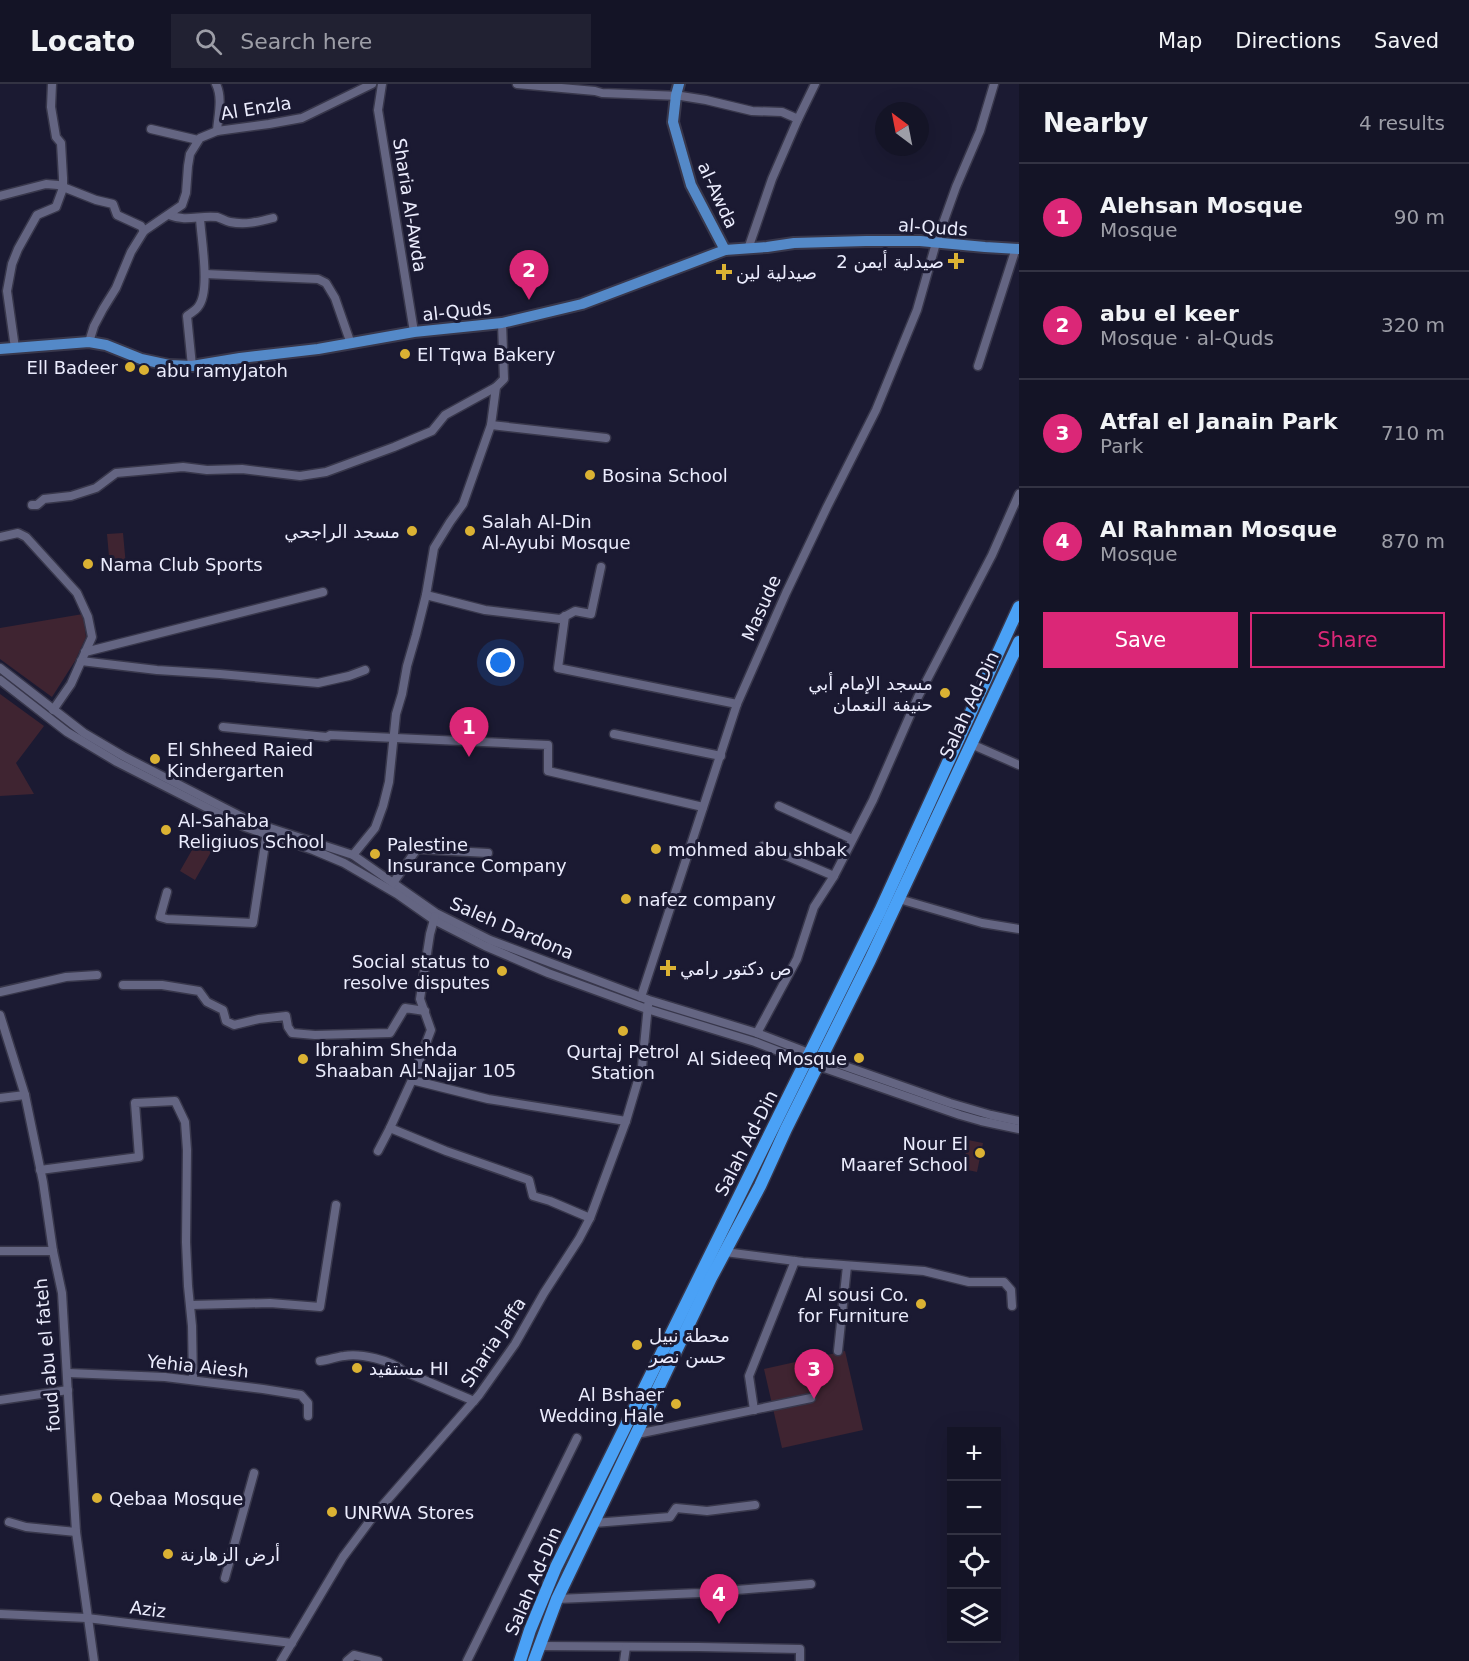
<!DOCTYPE html>
<meta charset="utf-8">
<style>
:root{--surface:#141426;--page:#212132;--text:#f1f3f6;--muted:#9d9ea7;--line:#333343;--accent:#db2777}
body{margin:0;font-family:"DejaVu Sans","Noto Naskh Arabic",sans-serif;background:var(--page);color:var(--text)}
.controls{position:absolute;right:18px;bottom:18px;display:grid;overflow:hidden;border-radius:0px;box-shadow:0 6px 24px #0002}
.controls button{width:54px;height:54px;display:grid;place-items:center;padding:0;border:0;border-bottom:2px solid var(--line);background:var(--surface);color:var(--text);font:30px sans-serif}
.compass{position:absolute;left:875px;top:18px;width:54px;height:54px;border-radius:50%;background:var(--surface);box-shadow:0 6px 24px #0002;rotate:328deg}
.you{position:absolute;left:501px;top:579px;width:21px;height:21px;margin:-15px;border:4px solid #fff;border-radius:50%;background:#1a73e8;box-shadow:0 0 0 9px #1a73e833}
.badge{display:grid;place-items:center;width:39px;height:39px;border-radius:50%;background:var(--accent);color:#fff;font-size:20px;font-weight:700}
.pin{position:absolute;translate:-50% -50px;filter:drop-shadow(0 2px 3px #0008)}
.pin::after{content:'';position:absolute;top:32px;width:21px;height:18px;background:inherit;clip-path:polygon(0 0,100% 0,50% 100%)}
.list{margin:0;padding:0;list-style:none}
h2{display:flex;justify-content:space-between;align-items:center;height:78px;margin:0;padding:0 24px;font-size:26px}
h2 small{font-size:20px;font-weight:400;color:var(--muted)}
.list li{display:grid;grid-template-columns:39px 1fr auto;gap:18px;align-items:center;box-sizing:border-box;height:108px;padding:0 24px;border-top:2px solid var(--line)}
.list b{display:block;font-size:22px;white-space:nowrap}
.list p{margin:0;font-size:20px;white-space:nowrap;color:var(--muted)}
.list em{font-size:20px;font-style:normal;color:var(--muted)}
.actions{display:flex;gap:12px;padding:18px 24px}
.actions a{flex:1;padding:14px 0;border:2px solid var(--accent);border-radius:0px;text-align:center;font-size:21px;color:var(--accent)}
.actions .main{background:var(--accent);color:#fff}
.icon{flex:none;width:33px;height:33px;fill:none;stroke:currentColor;stroke-width:2;stroke-linecap:round;stroke-linejoin:round}
.map{position:relative;flex:none;width:1019px;height:1577px;overflow:hidden}
header{display:flex;align-items:center;gap:36px;box-sizing:border-box;height:84px;padding:0 30px;background:var(--surface);border-bottom:2px solid var(--line)}
header strong{font-size:28px}
nav{display:flex;gap:33px;margin-inline-start:auto;font-size:21px}
.search{width:420px;height:54px;background:var(--page);display:flex;align-items:center;gap:15px;box-sizing:border-box;padding:0 21px;border-radius:0px;color:var(--muted);font-size:22px}
main{display:flex}
aside{flex:1;background:var(--surface)}
.map>svg:first-child{display:block}
</style>
<header>
<strong>Locato</strong>
<div class="search"><svg class="icon" aria-label="search" viewBox="0 0 24 24"><circle cx="10" cy="10" r="6"/><path d="M15 15l6 6"/></svg>Search here</div>
<nav><a>Map</a><a>Directions</a><a>Saved</a></nav>
</header>
<main>
<div class="map">
<svg width="1019" height="1577" viewBox="0 0 1019 1577">
<rect width="100%" height="100%" fill="#1b1a32"/>
<g fill="#3f2431">
<polygon points="123,449 126,482 110,484 107,450"/>
<polygon points="83,530 86,553 75,577 52,613 0,575 0,544"/>
<polygon points="0,610 44,642 16,679 34,710 0,712"/>
<polygon points="196,759 211,768 195,796 180,787"/>
<polygon points="968,1056 983,1059 977,1088 963,1085"/>
<polygon points="845,1267 863,1346 782,1364 764,1285"/>
</g>
<g fill="none" stroke-linecap="round" stroke-linejoin="round">
<g stroke="#38374b" stroke-width="11">
<g id="minor">
<path d="M216 0C223 14 218 32 217 47"/>
<polyline points="382,0 378,26 414,248"/>
<polyline points="517,0 595,7 602,9 681,12 706,16 752,27 782,28 798,35"/>
<polyline points="151,45 198,56"/>
<polyline points="0,112 46,100 58,101 96,116 113,120 117,131 141,142 144,147"/>
<path d="M169 131C187 138 199 131 217 133 221 134 225 137 230 138 245 141 258 138 273 134"/>
<polyline points="748,165 772,95 798,35 815,0"/>
<polyline points="205,190 318,195 326,199 335,214 351,260"/>
<polyline points="89,258 94,242 103,225 116,204 131,168 144,147 182,121 186,109 188,82 190,70 200,54 217,47 269,40 302,34 372,0"/>
<polyline points="15,264 7,207 12,180 18,165 37,131 56,123 63,104 63,94 61,59 56,53 51,23 52,0"/>
<path d="M192 282 187 232C191 229 196 226 198 223 211 208 201 155 200 134"/>
<polyline points="978,282 1016,164"/>
<polyline points="491,341 606,354"/>
<polyline points="32,421 37,421 44,415 71,412 96,404 116,389 183,383 207,386 242,385 300,392 326,388 394,363 432,347 445,331 496,303"/>
<polyline points="0,453 18,449 26,453 77,509 88,533 92,553 71,600 53,626"/>
<polyline points="426,511 485,526 560,535 575,527 591,530 601,483"/>
<polyline points="565,532 558,584 737,620"/>
<polyline points="85,568 323,508"/>
<polyline points="81,577 157,586 220,590 318,599 349,592 365,586"/>
<polyline points="0,584 84,649 123,672 244,734 267,743 353,771 436,829 490,856 649,916 757,949 822,974 950,1019 991,1031 1019,1037"/>
<polyline points="0,596 67,648 117,678 245,743 313,766 344,779 397,810 434,836 485,862 548,889 647,925 755,958 807,978 960,1031 981,1037 1019,1045"/>
<polyline points="223,643 327,653 330,651 548,661 548,687 703,723"/>
<polyline points="614,650 721,672"/>
<polyline points="971,660 1019,681"/>
<polyline points="779,722 852,755"/>
<polyline points="763,762 834,792"/>
<polyline points="353,771 375,744 383,722 389,698 396,630 402,610 407,582 416,551 426,511 434,464 450,438 463,420 491,341 496,303 504,295 502,239"/>
<polyline points="393,799 417,765 488,769"/>
<polyline points="167,808 160,833 167,835 253,839 267,747"/>
<polyline points="899,815 982,839 1019,845"/>
<polyline points="435,832 430,850 420,915 431,946 412,996 390,1044 446,1067 529,1096 533,1112 550,1117 590,1134"/>
<polyline points="123,901 162,901 199,907 207,918 223,926 226,937 234,941 259,935 286,932 288,943 292,949 315,951 390,949 405,924 425,927"/>
<polyline points="0,908 66,893 97,891"/>
<polyline points="641,913 737,620 786,509 827,423 876,326 917,226 936,159 956,103 980,47 994,0"/>
<polyline points="0,931 25,1011 43,1098 53,1167 62,1209 76,1448 94,1577"/>
<polyline points="757,949 797,875 814,823 834,792 873,716 918,613 992,471 1019,410"/>
<polyline points="412,996 488,1015 626,1037"/>
<polyline points="0,1014 25,1011"/>
<polyline points="378,1067 390,1044"/>
<polyline points="40,1086 139,1073 135,1019 175,1017 185,1038 187,1066 186,1158 188,1202 192,1242 193,1296"/>
<polyline points="0,1167 53,1167"/>
<polyline points="725,1168 803,1178 924,1187 969,1198 1004,1198 1011,1206 1012,1222"/>
<polyline points="191,1221 270,1219 320,1223 336,1121"/>
<polyline points="838,1267 847,1182"/>
<path d="M320 1277C328 1276 336 1273 344 1272 360 1269 391 1276 403 1287L474 1317"/>
<polyline points="68,1289 165,1293 263,1305 301,1311 308,1319 308,1332"/>
<polyline points="0,1316 68,1306"/>
<polyline points="754,1326 749,1292 795,1177"/>
<polyline points="637,1350 811,1314"/>
<polyline points="9,1438 26,1443 76,1448"/>
<polyline points="594,1439 670,1433 676,1424 707,1427 755,1421"/>
<polyline points="225,1494 254,1389"/>
<polyline points="557,1515 700,1509 811,1500"/>
<polyline points="0,1530 87,1534 292,1559"/>
<polyline points="539,1562 699,1563 800,1565 800,1577"/>
<polyline points="281,1577 343,1473 375,1430 479,1311 515,1260 544,1209 579,1155 590,1134 626,1037 642,983 648,921"/>
<polyline points="347,1577 354,1571 378,1577"/>
<polyline points="467,1577 577,1354"/>
<polyline points="624,1577 626,1563"/>
</g>
</g>
<g stroke="#38374b" stroke-width="14">
<g id="major">
<polyline points="679,0 676,11 673,38 691,101 725,166"/>
<polyline points="0,265 89,258 106,261 141,275 169,281 192,282 240,274 318,265 414,248 502,239 582,220 725,166 767,163 794,159 866,157 920,157 985,163 1019,165"/>
</g>
</g>
<g stroke="#38374b" stroke-width="15">
<g id="highway">
<polyline points="520,1577 530,1546 556,1483 880,827 1019,523"/>
<polyline points="534,1577 557,1515 711,1194 760,1102 786,1045 870,876 1019,558"/>
</g>
</g>
<use href="#minor" stroke="#646582" stroke-width="8"/>
<use href="#major" stroke="#5489c8" stroke-width="10"/>
<use href="#highway" stroke="#4aa1f6" stroke-width="12"/>
</g>
<g fill="#dbb233" stroke="#1b1a32" stroke-width="2">
<path d="M953 168h6v6h6v6h-6v6h-6v-6h-6v-6h6z"/>
<path d="M721 179h6v6h6v6h-6v6h-6v-6h-6v-6h6z"/>
<circle cx="405" cy="270" r="6"/>
<circle cx="130" cy="283" r="6"/>
<circle cx="144" cy="286" r="6"/>
<circle cx="590" cy="391" r="6"/>
<circle cx="412" cy="447" r="6"/>
<circle cx="470" cy="447" r="6"/>
<circle cx="88" cy="480" r="6"/>
<circle cx="945" cy="609" r="6"/>
<circle cx="155" cy="675" r="6"/>
<circle cx="166" cy="746" r="6"/>
<circle cx="656" cy="765" r="6"/>
<circle cx="375" cy="770" r="6"/>
<circle cx="626" cy="815" r="6"/>
<path d="M665 875h6v6h6v6h-6v6h-6v-6h-6v-6h6z"/>
<circle cx="502" cy="887" r="6"/>
<circle cx="623" cy="947" r="6"/>
<circle cx="859" cy="974" r="6"/>
<circle cx="303" cy="975" r="6"/>
<circle cx="980" cy="1069" r="6"/>
<circle cx="921" cy="1220" r="6"/>
<circle cx="637" cy="1261" r="6"/>
<circle cx="357" cy="1284" r="6"/>
<circle cx="676" cy="1320" r="6"/>
<circle cx="97" cy="1414" r="6"/>
<circle cx="332" cy="1428" r="6"/>
<circle cx="168" cy="1470" r="6"/>
</g>
<g text-anchor="middle" dominant-baseline="central" stroke-width="6" stroke-linejoin="round" paint-order="stroke">
<g font-size="18" fill="#ebecfd" stroke="#1b1a32">
<text transform="translate(256 24) rotate(-9)">Al Enzla</text>
<text transform="translate(718 111) rotate(65)">al-Awda</text>
<text transform="translate(410 121) rotate(81)">Sharia Al-Awda</text>
<text transform="translate(933 143) rotate(4)">al-Quds</text>
<text transform="translate(457 227) rotate(-6)">al-Quds</text>
<text transform="translate(761 524) rotate(-66)">Masude</text>
<text transform="translate(969 621) rotate(-65)">Salah Ad-Din</text>
<text transform="translate(512 844) rotate(23)">Saleh Dardona</text>
<text transform="translate(746 1059) rotate(-63)">Salah Ad-Din</text>
<text transform="translate(493 1258) rotate(-57)">Sharia Jaffa</text>
<text transform="translate(47 1271) rotate(-95)">foud abu el fateh</text>
<text transform="translate(198 1282) rotate(6)">Yehia Aiesh</text>
<text transform="translate(533 1497) rotate(-67)">Salah Ad-Din</text>
<text transform="translate(148 1525) rotate(7)">Aziz</text>
</g>
<g font-size="18" fill="#ebecfd" stroke="#1b1a32" text-anchor="start">
<text x="944" y="177" text-anchor="end">صيدلية أيمن 2</text>
<text x="736" y="188">صيدلية لين</text>
<text x="417" y="270">El Tqwa Bakery</text>
<text x="118" y="283" text-anchor="end">Ell Badeer</text>
<text x="156" y="286">abu ramyJatoh</text>
<text x="602" y="391">Bosina School</text>
<text x="482" y="437">Salah Al-Din<tspan x="482" dy="21">Al-Ayubi Mosque</tspan></text>
<text x="400" y="447" text-anchor="end">مسجد الراجحي</text>
<text x="100" y="480">Nama Club Sports</text>
<text x="933" y="599" text-anchor="end">مسجد الإمام أبي<tspan x="933" dy="21">حنيفة النعمان</tspan></text>
<text x="167" y="665">El Shheed Raied<tspan x="167" dy="21">Kindergarten</tspan></text>
<text x="178" y="736">Al-Sahaba<tspan x="178" dy="21">Religiuos School</tspan></text>
<text x="387" y="760">Palestine<tspan x="387" dy="21">Insurance Company</tspan></text>
<text x="668" y="765">mohmed abu shbak</text>
<text x="638" y="815">nafez company</text>
<text x="490" y="877" text-anchor="end">Social status to<tspan x="490" dy="21">resolve disputes</tspan></text>
<text x="680" y="884">ص دكتور رامي</text>
<text x="315" y="965">Ibrahim Shehda<tspan x="315" dy="21">Shaaban Al-Najjar 105</tspan></text>
<text x="623" y="967" text-anchor="middle">Qurtaj Petrol<tspan x="623" dy="21">Station</tspan></text>
<text x="847" y="974" text-anchor="end">Al Sideeq Mosque</text>
<text x="968" y="1059" text-anchor="end">Nour El<tspan x="968" dy="21">Maaref School</tspan></text>
<text x="909" y="1210" text-anchor="end">Al sousi Co.<tspan x="909" dy="21">for Furniture</tspan></text>
<text x="649" y="1251">محطة نبيل<tspan x="649" dy="21">حسن نصر</tspan></text>
<text x="369" y="1284">مستفيد HI</text>
<text x="664" y="1310" text-anchor="end">Al Bshaer<tspan x="664" dy="21">Wedding Hale</tspan></text>
<text x="109" y="1414">Qebaa Mosque</text>
<text x="344" y="1428">UNRWA Stores</text>
<text x="180" y="1470">أرض الزهارنة</text>
</g>
</g>
</svg>
<div class="controls">
<button>+</button>
<button>−</button>
<button><svg class="icon" aria-label="locate" viewBox="0 0 24 24"><circle cx="12" cy="12" r="6"/><path d="M12 2v4M12 18v4M2 12h4M18 12h4"/></svg></button>
<button><svg class="icon" aria-label="layers" viewBox="0 0 24 24"><path d="M12 4l9 5-9 5-9-5zM3 14l9 5 9-5"/></svg></button>
</div>
<svg class="compass" viewBox="-18 -18 36 36"><path d="M0-13l5 13h-10z" fill="#e53935"/><path d="M0 13l5-13h-10z" fill="#9d9ea7"/></svg>
<div class="you"></div>
<div class="pin badge" style="left:469px;top:673px">1</div>
<div class="pin badge" style="left:529px;top:216px">2</div>
<div class="pin badge" style="left:814px;top:1315px">3</div>
<div class="pin badge" style="left:719px;top:1540px">4</div>
</div>
<aside>
<h2>Nearby<small>4 results</small></h2>
<ul class="list">
<li><span class="badge">1</span><div><b>Alehsan Mosque</b><p>Mosque</p></div><em>90 m</em></li>
<li><span class="badge">2</span><div><b>abu el keer</b><p>Mosque · al-Quds</p></div><em>320 m</em></li>
<li><span class="badge">3</span><div><b>Atfal el Janain Park</b><p>Park</p></div><em>710 m</em></li>
<li><span class="badge">4</span><div><b>Al Rahman Mosque</b><p>Mosque</p></div><em>870 m</em></li>
</ul>
<div class="actions"><a class="main">Save</a><a>Share</a></div>
</aside>
</main>
